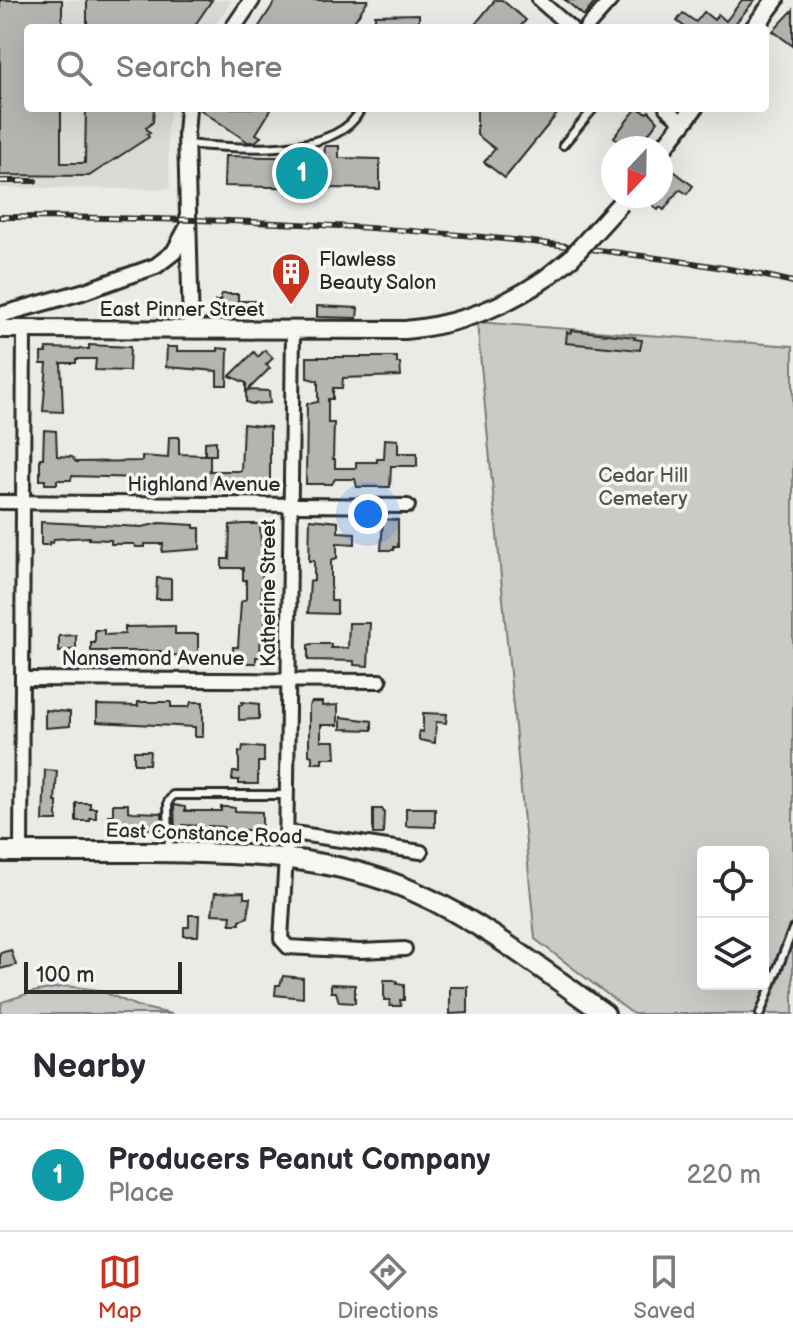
<!DOCTYPE html>
<style>
:root{--surface:#fff;--page:#f2f2f3;--text:#2b2b33;--muted:#7c7c81;--line:#e1e1e2;--accent:#c8321e}
body{margin:0;font-family:"Balsamiq Sans",sans-serif;background:var(--page);color:var(--text)}
.controls{position:absolute;right:24px;bottom:24px;display:grid;overflow:hidden;border-radius:8px;box-shadow:0 8px 32px #0002}
.controls button{width:72px;height:72px;display:grid;place-items:center;padding:0;border:0;border-bottom:2px solid var(--line);background:var(--surface);color:var(--text);font:40px sans-serif}
.compass{position:absolute;left:601px;top:136px;width:72px;height:72px;border-radius:50%;background:var(--surface);box-shadow:0 8px 32px #0002;rotate:202deg}
.scale{position:absolute;left:24px;bottom:20px;width:158px;box-sizing:border-box;padding-left:8px;border:4px solid #2b2b2b;border-top:0;font-size:22px;line-height:28px;white-space:nowrap;color:#2b2b2b;-webkit-text-stroke:6px #f6f6f2;paint-order:stroke}
.you{position:absolute;left:368px;top:514px;width:28px;height:28px;margin:-20px;border:6px solid #fff;border-radius:50%;background:#1a73e8;box-shadow:0 0 0 12px #1a73e833}
.badge{display:grid;place-items:center;width:52px;height:52px;border-radius:50%;background:var(--accent);color:#fff;font-size:26px;font-weight:700}
.pin{position:absolute;translate:-50% -50%;border:4px solid #fff;box-shadow:0 2px 8px #0006}
.list{margin:0;padding:0;list-style:none}
h2{display:flex;justify-content:space-between;align-items:center;height:104px;margin:0;padding:0 32px;font-size:34px}
h2 small{font-size:26px;font-weight:400;color:var(--muted)}
.list li{display:grid;grid-template-columns:52px 1fr auto;gap:24px;align-items:center;box-sizing:border-box;height:112px;padding:0 32px;border-top:2px solid var(--line)}
.list b{display:block;font-size:30px;white-space:nowrap}
.list p{margin:0;font-size:26px;white-space:nowrap;color:var(--muted)}
.list em{font-size:26px;font-style:normal;color:var(--muted)}
.icon{flex:none;width:44px;height:44px;fill:none;stroke:currentColor;stroke-width:2;stroke-linecap:round;stroke-linejoin:round}
.map{position:relative;flex:none;width:793px;height:1014px;overflow:hidden}
.search{position:absolute;background:var(--surface);box-shadow:0 8px 32px #0002;left:24px;right:24px;top:24px;height:88px;display:flex;align-items:center;gap:20px;box-sizing:border-box;padding:0 28px;border-radius:8px;color:var(--muted);font-size:30px}
.sheet{height:216px;background:var(--surface)}
nav{display:flex;justify-content:space-around;align-items:center;box-sizing:border-box;height:112px;border-top:2px solid var(--line);background:var(--surface);font-size:22px;color:var(--muted)}
nav a{display:grid;justify-items:center;gap:4px}
nav .on{color:var(--accent)}
.map>svg:first-child{display:block}
</style>
<div class="map">
<svg width="793" height="1014" viewBox="0 0 793 1014">
<rect width="100%" height="100%" fill="#eaeae6"/>
<filter id="ink" filterUnits="userSpaceOnUse"><feTurbulence type="fractalNoise" baseFrequency=".0125" numOctaves="2"/><feDisplacementMap in="SourceGraphic" scale="16" xChannelSelector="R" yChannelSelector="G"/><feConvolveMatrix kernelMatrix="1 2 1 2 8 2 1 2 1" color-interpolation-filters="sRGB"/></filter>
<g filter="url(#ink)">
<polygon fill="#dadad6" points="0,0 232,0 213,28 28,28 28,108 171,108 167,129 170,189 0,188"/>
<g fill="#cacac7" stroke="#7a7a79" stroke-width="2" fill-rule="evenodd">
<path d="M477 322 793 346V1014H633L535 939ZM703 852H763V984H703Z"/>
<polygon points="66,986 99,990 139,1007 172,1014 0,1014 2,1002 33,992"/>
</g>
<g fill="#b4b4b1" stroke="#2b2b2b" stroke-width="2">
<polygon points="0,0 62,0 62,28 28,28 28,108 61,108 61,163 85,163 86,108 154,108 153,122 146,128 150,133 147,134 149,137 89,176 0,175"/>
<polygon points="87,0 212,0 193,28 87,28"/>
<polygon points="276,0 368,0 350,28 258,28"/>
<polygon points="495,0 502,0 526,20 519,28 472,28"/>
<polygon points="565,0 597,0 584,16"/>
<polygon points="742,0 755,0 733,26 736,28 686,28 677,21 683,13 696,22 704,12 714,20 718,14 726,21"/>
<polygon points="793,10 793,46 773,31"/>
<polygon points="419,14 419,28 375,28 375,15"/>
<polygon points="198,108 272,108 256,134 261,137 255,142 248,142"/>
<polygon points="477,108 562,108 505,178 484,162 495,149 477,135"/>
<polygon points="637,108 647,113 649,111 658,121 641,143 650,148 626,148 614,137"/>
<polygon points="325,146 339,146 339,158 380,159 380,189 224,186 225,156 324,158"/>
<polygon points="670,168 693,186 687,194 681,190 678,191 664,210 660,207 658,210 649,201 652,196 661,196 661,180"/>
<polygon points="221,294 238,294 238,301 257,301 257,310 215,310 215,301 221,301"/>
<polygon points="317,306 358,308 357,318 317,317"/>
<polygon points="571,330 635,337 634,339 642,340 640,350 566,343 567,332 571,333"/>
<polygon points="89,345 130,347 129,371 95,370 96,359 76,359 76,363 61,363 63,412 43,411 47,364 41,364 41,353 46,353 46,348 89,349"/>
<polygon points="167,347 177,347 177,351 218,351 218,348 228,349 227,385 217,385 217,371 166,367"/>
<polygon points="265,350 273,358 266,365 270,368 248,390 269,391 270,403 252,404 246,402 246,383 230,376 254,352 258,357"/>
<polygon points="307,357 397,357 397,363 400,363 401,376 343,378 342,388 333,388 333,399 328,399 328,423 334,423 333,459 335,459 335,468 356,468 356,462 377,462 377,459 384,459 385,439 398,440 398,453 417,453 417,466 391,466 390,487 357,487 355,479 335,479 332,484 306,484 307,404 318,402 318,381 307,378"/>
<polygon points="243,424 270,427 270,488 224,485 224,489 205,489 205,485 139,481 139,478 72,476 71,480 57,480 57,484 45,484 45,480 40,480 40,458 43,458 44,430 56,431 57,456 72,457 76,462 142,461 142,456 168,458 169,437 179,437 179,454 205,455 205,442 216,441 216,455 206,455 210,455 210,471 241,471"/>
<polygon points="310,519 338,522 338,532 355,533 355,544 337,543 337,558 331,560 331,601 337,601 337,614 308,613 310,581 314,581 314,561 309,561"/>
<polygon points="383,519 398,520 398,547 394,547 394,550 381,550"/>
<polygon points="41,522 142,527 160,523 194,525 194,528 200,528 200,549 162,552 163,544 145,544 145,547 136,547 134,544 111,544 111,540 89,539 89,537 54,539 53,543 49,542 49,545 41,545"/>
<polygon points="244,524 260,524 261,545 264,545 261,599 265,599 265,633 261,633 260,657 256,657 256,663 245,663 245,659 232,659 233,647 238,647 241,602 246,599 246,580 243,580 243,568 222,568 222,559 229,559 230,525"/>
<polygon points="157,578 171,579 171,599 156,599"/>
<polygon points="349,623 370,623 368,666 354,665 354,661 308,660 308,645 312,644 331,644 331,648 348,648"/>
<polygon points="175,626 175,634 198,634 198,654 161,656 161,651 91,651 91,643 95,643 95,630 104,630 104,635 125,634 125,627"/>
<polygon points="76,635 76,649 59,652 59,636"/>
<polygon points="138,702 171,702 171,707 189,707 191,702 203,702 203,737 195,737 195,727 97,722 97,705 138,706"/>
<polygon points="242,702 259,704 259,719 239,720 239,705 242,705"/>
<polygon points="312,702 322,702 322,706 338,705 338,725 321,725 321,741 335,741 336,758 322,758 322,763 312,763 312,756 309,755 309,706"/>
<polygon points="45,710 70,712 70,726 45,728"/>
<polygon points="423,713 447,714 446,723 436,722 435,743 419,740 419,731 423,732"/>
<polygon points="341,717 372,721 372,730 341,729"/>
<polygon points="243,746 264,748 264,762 258,762 258,784 239,784 239,780 232,780 233,772 239,772 239,752 242,752"/>
<polygon points="134,751 150,751 149,764 134,764"/>
<polygon points="45,770 57,771 55,802 57,802 57,821 43,821"/>
<polygon points="76,803 90,803 90,808 96,808 96,818 90,818 90,821 76,821"/>
<polygon points="113,804 128,804 128,811 133,812 162,813 163,829 108,828 108,815 113,815"/>
<polygon points="174,805 185,807 185,811 221,811 221,807 229,807 235,808 235,811 262,812 262,827 257,826 257,830 224,830 224,827 208,826 207,830 199,830 199,826 183,825 182,829 175,829"/>
<polygon points="406,808 435,808 435,827 406,826"/>
<polygon points="373,809 382,809 384,812 383,834 373,834"/>
<polygon points="244,892 244,898 250,898 248,917 240,920 240,924 230,924 231,915 212,914 215,893"/>
<polygon points="189,915 199,915 198,936 184,936 184,927 189,927"/>
<polygon points="11,950 16,965 0,969 0,953"/>
<polygon points="283,976 303,978 303,998 275,995 276,985 280,985"/>
<polygon points="384,980 393,980 397,981 397,984 404,985 404,1000 400,1000 401,1006 390,1006 390,1000 384,1000"/>
<polygon points="331,984 355,985 355,1003 339,1002 336,992 331,992"/>
<polygon points="450,987 468,987 468,1013 450,1014"/>
</g>
<g fill="none" stroke-linecap="round" stroke-linejoin="round">
<g stroke="#2b2b2b" stroke-width="12">
<g id="service">
<path d="M186 144C230 148 340 159 361 108"/>
<polyline points="563,145 594,108"/>
<polyline points="169,851 168,802 173,795 287,795"/>
<polyline points="760,1014 793,929"/>
</g>
</g>
<g stroke="#2b2b2b" stroke-width="18">
<g id="minor">
<polyline points="539,0 571,28"/>
<polyline points="586,28 611,0"/>
<polyline points="666,108 683,123"/>
<polyline points="293,330 286,857 281,939 288,947 360,951 405,949"/>
<polyline points="0,502 408,506"/>
<polyline points="22,679 380,681"/>
<polyline points="287,832 421,852"/>
<polyline points="21,852 24,329"/>
</g>
</g>
<g stroke="#2b2b2b" stroke-width="20">
<g id="tertiary">
<polyline points="233,28 252,0"/>
<polyline points="188,108 186,134 191,330"/>
<polyline points="0,315 82,292 156,266 174,252 188,226"/>
</g>
</g>
<g stroke="#2b2b2b" stroke-width="22">
<g id="secondary">
<polyline points="754,28 775,0"/>
<polyline points="661,151 694,108"/>
<path d="M0 329 405 330C456 325 503 308 546 278"/>
</g>
</g>
<g stroke="#2b2b2b" stroke-width="24">
<path id="primary" d="M0 852C51 852 102 852 152 852 243 853 331 855 415 892 484 923 544 971 605 1014"/>
</g>
<use href="#service" stroke="#f6f6f2" stroke-width="6"/>
<use href="#minor" stroke="#f6f6f2" stroke-width="12"/>
<use href="#tertiary" stroke="#f6f6f2" stroke-width="14"/>
<use href="#secondary" stroke="#f6f6f2" stroke-width="16"/>
<use href="#primary" stroke="#f6f6f2" stroke-width="18"/>
<g stroke="#2b2b2b" stroke-width="6">
<g id="rail">
<polyline points="0,181 35,181"/>
<path d="M0 217C205 218 410 224 613 252 673 260 734 268 793 282"/>
</g>
</g>
<use href="#rail" stroke="#f6f6f2" stroke-width="3" stroke-dasharray="9" stroke-linecap="butt"/>
<g stroke="#2b2b2b" stroke-width="22" stroke-linecap="butt">
<polyline id="secondary-bridge" points="546,278 571,258 621,203"/>
</g>
<use href="#secondary-bridge" stroke="#f6f6f2" stroke-width="16"/>
</g>
</g>
<defs>
<g id="building-pin" transform="scale(2)"><path d="M0 17L-7.5 6A9.5 9.5 0 1 1 7.5 6Z" fill="#c8321e" stroke="#f6f6f2"/><path d="M-4-6H4V6H1V3H-1V6H-4ZM-2.5-4.3h1.7v1.8h-1.7ZM.8-4.3h1.7v1.8H.8ZM-2.5-1h1.7V.8h-1.7ZM.8-1h1.7V.8H.8Z" fill="#fff"/></g>
</defs>
<g fill-rule="evenodd">
<use href="#building-pin" x="291" y="272"/>
</g>
<g text-anchor="middle" dominant-baseline="central" stroke-width="7" stroke-linejoin="round" paint-order="stroke">
<g font-size="20" fill="#2b2b2b" stroke="#f6f6f2" text-anchor="start">
<text x="319" y="260">Flawless<tspan x="319" dy="23">Beauty Salon</tspan></text>
</g>
<g font-size="20" fill="#2b2b2b" stroke="#f6f6f2">
<text x="182" y="310">East Pinner Street</text>
<text x="204" y="485">Highland Avenue</text>
<text transform="translate(269 593) rotate(-90)">Katherine Street</text>
<text x="153" y="659">Nansemond Avenue</text>
<text transform="translate(204 834) rotate(2)">East Constance Road</text>
</g>
<g font-size="20" fill="#535352" stroke="#f6f6f2">
<text x="643" y="476">Cedar Hill<tspan x="643" dy="23">Cemetery</tspan></text>
</g>
</g>
</svg>
<div class="controls">
<button><svg class="icon" aria-label="locate" viewBox="0 0 24 24"><circle cx="12" cy="12" r="6"/><path d="M12 2v4M12 18v4M2 12h4M18 12h4"/></svg></button>
<button><svg class="icon" aria-label="layers" viewBox="0 0 24 24"><path d="M12 4l9 5-9 5-9-5zM3 14l9 5 9-5"/></svg></button>
</div>
<svg class="compass" viewBox="-18 -18 36 36"><path d="M0-13l5 13h-10z" fill="#e53935"/><path d="M0 13l5-13h-10z" fill="#7c7c81"/></svg>
<div class="scale">100 m</div>
<div class="you"></div>
<div class="pin badge" style="left:302px;top:173px;background:#0f9aa8">1</div>
<div class="search"><svg class="icon" aria-label="search" viewBox="0 0 24 24"><circle cx="10" cy="10" r="6"/><path d="M15 15l6 6"/></svg>Search here</div>
</div>
<section class="sheet">
<h2>Nearby<small></small></h2>
<ul class="list">
<li><span class="badge" style="background:#0f9aa8">1</span><div><b>Producers Peanut Company</b><p>Place</p></div><em>220 m</em></li>
</ul>
</section>
<nav>
<a class="on"><svg class="icon" aria-label="map" viewBox="0 0 24 24"><path d="M3 6l6-2 6 2 6-2v14l-6 2-6-2-6 2zM9 4v14M15 6v14"/></svg>Map</a>
<a><svg class="icon" aria-label="directions" viewBox="0 0 24 24"><path d="M12 3l9 9-9 9-9-9zM9 14v-3h6M13 9l2 2-2 2"/></svg>Directions</a>
<a><svg class="icon" aria-label="saved" viewBox="0 0 24 24"><path d="M7 4h10v16l-5-4-5 4z"/></svg>Saved</a>
</nav>
